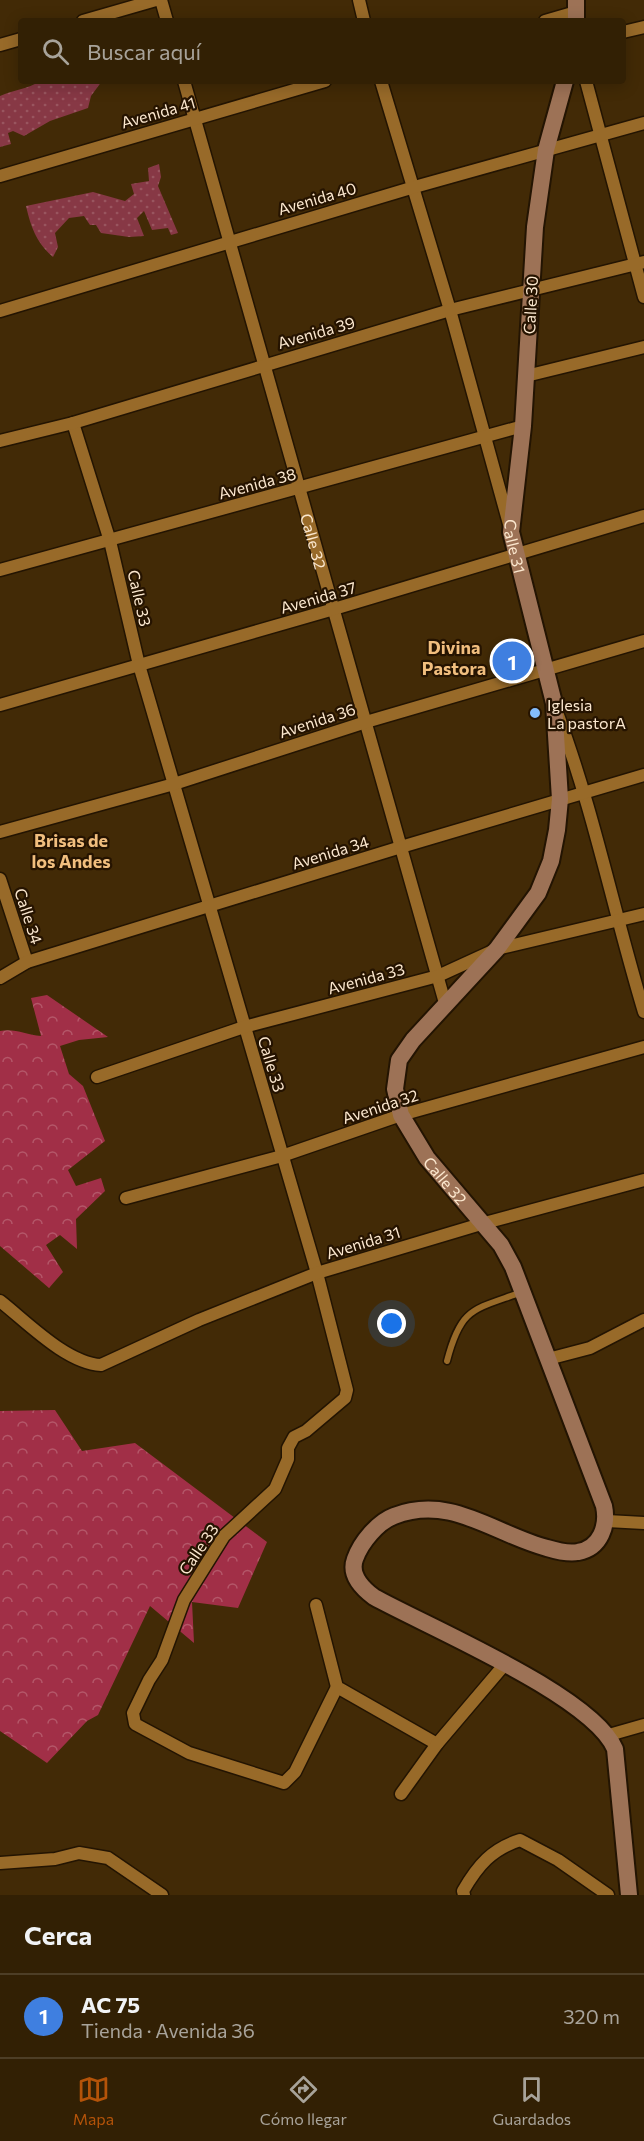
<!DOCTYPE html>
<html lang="es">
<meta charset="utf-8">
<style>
:root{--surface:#322004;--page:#3a280e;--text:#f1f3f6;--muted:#a8a39a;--line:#4d3e26;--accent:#b45309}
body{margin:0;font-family:Commissioner,sans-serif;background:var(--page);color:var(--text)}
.you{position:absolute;left:392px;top:1324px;width:21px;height:21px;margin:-15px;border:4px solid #fff;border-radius:50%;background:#1a73e8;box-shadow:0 0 0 9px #1a73e833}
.badge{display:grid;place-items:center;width:39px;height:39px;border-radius:50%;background:var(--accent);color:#fff;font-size:20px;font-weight:700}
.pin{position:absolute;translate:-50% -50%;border:3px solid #fff;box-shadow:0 2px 6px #0006}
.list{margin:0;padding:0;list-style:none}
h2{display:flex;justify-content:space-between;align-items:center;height:78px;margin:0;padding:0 24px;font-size:26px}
h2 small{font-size:20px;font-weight:400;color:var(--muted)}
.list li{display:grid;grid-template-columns:39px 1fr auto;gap:18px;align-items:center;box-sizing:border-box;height:84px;padding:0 24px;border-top:2px solid var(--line)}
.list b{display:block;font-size:22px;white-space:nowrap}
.list p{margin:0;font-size:20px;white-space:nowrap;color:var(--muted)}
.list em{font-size:20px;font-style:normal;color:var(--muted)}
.icon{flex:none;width:33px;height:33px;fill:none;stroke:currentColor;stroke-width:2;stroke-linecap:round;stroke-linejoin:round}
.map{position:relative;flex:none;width:644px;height:1895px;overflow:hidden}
.search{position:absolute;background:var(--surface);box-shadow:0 3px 15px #0003;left:18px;right:18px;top:18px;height:66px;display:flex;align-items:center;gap:15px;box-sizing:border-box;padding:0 21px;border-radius:6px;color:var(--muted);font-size:22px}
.sheet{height:162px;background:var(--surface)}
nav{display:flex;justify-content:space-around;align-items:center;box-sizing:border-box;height:84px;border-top:2px solid var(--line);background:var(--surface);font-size:16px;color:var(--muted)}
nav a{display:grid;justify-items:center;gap:3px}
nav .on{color:var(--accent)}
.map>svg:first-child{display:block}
</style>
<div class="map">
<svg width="644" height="1895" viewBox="0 0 644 1895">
<defs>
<pattern id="forest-crowns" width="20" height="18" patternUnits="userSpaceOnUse" patternTransform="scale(1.5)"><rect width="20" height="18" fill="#a12f47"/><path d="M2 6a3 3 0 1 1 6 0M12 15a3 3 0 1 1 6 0" fill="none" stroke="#b45769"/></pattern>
<pattern id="park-dots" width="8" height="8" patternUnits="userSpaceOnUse" patternTransform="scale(1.5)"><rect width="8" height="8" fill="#873845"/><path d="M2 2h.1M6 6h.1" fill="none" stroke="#99555f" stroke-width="1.8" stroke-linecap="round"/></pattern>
</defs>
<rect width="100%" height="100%" fill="#422a06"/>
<g fill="url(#forest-crowns)">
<path d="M47 995 108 1037 79 1040 60 1046 69 1074 83 1086 105 1141 68 1170 76 1186 101 1178 105 1191 76 1219 77 1249 60 1235 46 1245 63 1272 49 1288 0 1246V1031C15 1028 26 1035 41 1036L31 998Z"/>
<polygon points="55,1410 82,1451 135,1443 267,1542 238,1608 192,1602 194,1643 150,1606 98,1715 87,1721 47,1763 0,1731 0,1411"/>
</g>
<g fill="url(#park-dots)">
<path d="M40 81H102L91 96 88 108 50 121 24 136 13 131 8 133 11 144 0 147V96C13 90 28 89 40 81Z"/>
<path d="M159 164 161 177 158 186 178 233 171 235 168 228 152 230 144 211 137 218 144 236 129 237 101 233 96 225H90L84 216 69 218 55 233 58 247 53 257C36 242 31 227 26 206L93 192 125 201 134 194 131 184 149 181 148 168Z"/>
</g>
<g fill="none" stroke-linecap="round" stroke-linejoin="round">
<g stroke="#231402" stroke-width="9">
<path id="lane" d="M447 1361C461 1307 473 1310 522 1292"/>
</g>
<g stroke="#231402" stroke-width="15">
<g id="street">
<polyline points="161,0 167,21"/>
<polyline points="359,0 364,21"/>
<polyline points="83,21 156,0"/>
<polyline points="545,21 576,12"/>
<polyline points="623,32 644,27"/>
<polyline points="0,45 21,39"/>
<path id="s1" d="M184 81 445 1003"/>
<polyline points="381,81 450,310 509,524"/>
<polyline points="586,81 644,297"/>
<polyline points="0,176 325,81"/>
<polyline points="0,311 411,188 644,123"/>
<polyline points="526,376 644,347"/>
<polyline points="73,423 110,541 139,665 317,1273 347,1390 345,1398 306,1431 294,1437 288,1448 288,1459 275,1489 224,1536 184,1600 162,1660 149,1680 133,1713 135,1724 189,1753 284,1783 295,1772 337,1687"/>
<polyline points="0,441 73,423 450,310 644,262"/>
<polyline points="0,570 523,426"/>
<polyline points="0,705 334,609 644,516"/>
<path d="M558 715C594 812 614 913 644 1012"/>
<polyline points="0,832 174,784 366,722 644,641"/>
<polyline points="0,879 27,962"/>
<polyline points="0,978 27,962 401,847 644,775"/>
<polyline points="97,1077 244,1027 438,976 497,949 644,914"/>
<polyline points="126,1198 282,1156 401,1115 644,1047"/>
<path d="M0 1301C27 1322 66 1363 101 1365L199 1320 317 1273 481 1224 644 1180"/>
<polyline points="548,1359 590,1348 644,1320"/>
<polyline points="607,1521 644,1523"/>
<polyline points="316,1605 337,1687 437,1744"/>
<polyline points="609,1735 644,1725"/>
<polyline points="401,1794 437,1744 505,1664"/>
<polyline points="0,1863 55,1859 79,1853 108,1858 162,1895"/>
<path d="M464 1895 463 1891C478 1865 492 1849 520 1840L558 1860 608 1895"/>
</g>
</g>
<g stroke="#231402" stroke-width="20">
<g id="secondary">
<polyline points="576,21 576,0"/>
<path id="s2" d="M565 81 546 150 535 227 523 426 511 532 554 703 560 799 557 830 551 861 538 893 497 949 413 1040 399 1060 395 1089 401 1115 427 1158 501 1245 513 1267 604 1506C608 1525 601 1548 578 1552 568 1554 557 1551 547 1548 494 1534 451 1494 394 1516 378 1522 361 1542 355 1559 349 1575 362 1588 374 1597 428 1627 593 1696 615 1749L629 1895"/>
</g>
</g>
<use href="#lane" stroke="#986a29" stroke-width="6"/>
<use href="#street" stroke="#986a29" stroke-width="12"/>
<use href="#secondary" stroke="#9d7256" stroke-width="16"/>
</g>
<circle fill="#84bcfb" stroke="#251300" stroke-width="2" cx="535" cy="713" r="6"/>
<g text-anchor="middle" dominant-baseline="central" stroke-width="4.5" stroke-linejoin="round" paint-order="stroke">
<g font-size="16" fill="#fce8cf" stroke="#251300">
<text transform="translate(158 112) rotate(-16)">Avenida 41</text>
<text transform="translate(317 198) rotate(-16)">Avenida 40</text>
<text transform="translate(530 305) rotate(-87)">Calle 30</text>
<text transform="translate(316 332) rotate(-16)">Avenida 39</text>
<text transform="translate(257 483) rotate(-15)">Avenida 38</text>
<text stroke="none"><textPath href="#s1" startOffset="478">Calle 32</textPath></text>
<text stroke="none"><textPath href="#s2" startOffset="470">Calle 31</textPath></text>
<text transform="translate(318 597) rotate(-16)">Avenida 37</text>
<text transform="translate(140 598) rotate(77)">Calle 33</text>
<text transform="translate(317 720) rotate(-18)">Avenida 36</text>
<text transform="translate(330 852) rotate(-17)">Avenida 34</text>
<text transform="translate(29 916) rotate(72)">Calle 34</text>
<text transform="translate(366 978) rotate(-15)">Avenida 33</text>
<text transform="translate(272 1064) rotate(73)">Calle 33</text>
<text transform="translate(380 1106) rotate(-18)">Avenida 32</text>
<text stroke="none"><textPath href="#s2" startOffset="1178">Calle 32</textPath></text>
<text transform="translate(363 1242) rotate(-17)">Avenida 31</text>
<text transform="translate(198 1549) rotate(-56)">Calle 33</text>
</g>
<g font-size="16" fill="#fce8cf" stroke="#251300" text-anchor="start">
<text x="547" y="704">Iglesia<tspan x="547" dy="18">La pastorA</tspan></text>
</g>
<g font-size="18" font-weight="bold" fill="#f1be7e" stroke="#251300">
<text x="454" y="647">Divina<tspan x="454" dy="21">Pastora</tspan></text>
<text x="71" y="840">Brisas de<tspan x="71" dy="21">los Andes</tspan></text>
</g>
</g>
</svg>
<div class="you"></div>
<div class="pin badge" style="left:512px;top:661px;background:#3f7fe0">1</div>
<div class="search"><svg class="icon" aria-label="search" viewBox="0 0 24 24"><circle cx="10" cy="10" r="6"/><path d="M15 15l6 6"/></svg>Buscar aquí</div>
</div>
<section class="sheet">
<h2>Cerca<small></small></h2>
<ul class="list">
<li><span class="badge" style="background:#3f7fe0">1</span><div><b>AC 75</b><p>Tienda · Avenida 36</p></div><em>320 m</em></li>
</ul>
</section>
<nav>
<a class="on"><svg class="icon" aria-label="map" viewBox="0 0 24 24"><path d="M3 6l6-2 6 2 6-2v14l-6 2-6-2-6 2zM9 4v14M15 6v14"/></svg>Mapa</a>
<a><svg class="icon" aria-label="directions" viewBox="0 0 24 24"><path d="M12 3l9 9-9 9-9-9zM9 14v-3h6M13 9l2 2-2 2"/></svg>Cómo llegar</a>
<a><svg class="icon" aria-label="saved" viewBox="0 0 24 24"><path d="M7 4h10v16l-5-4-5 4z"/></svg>Guardados</a>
</nav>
